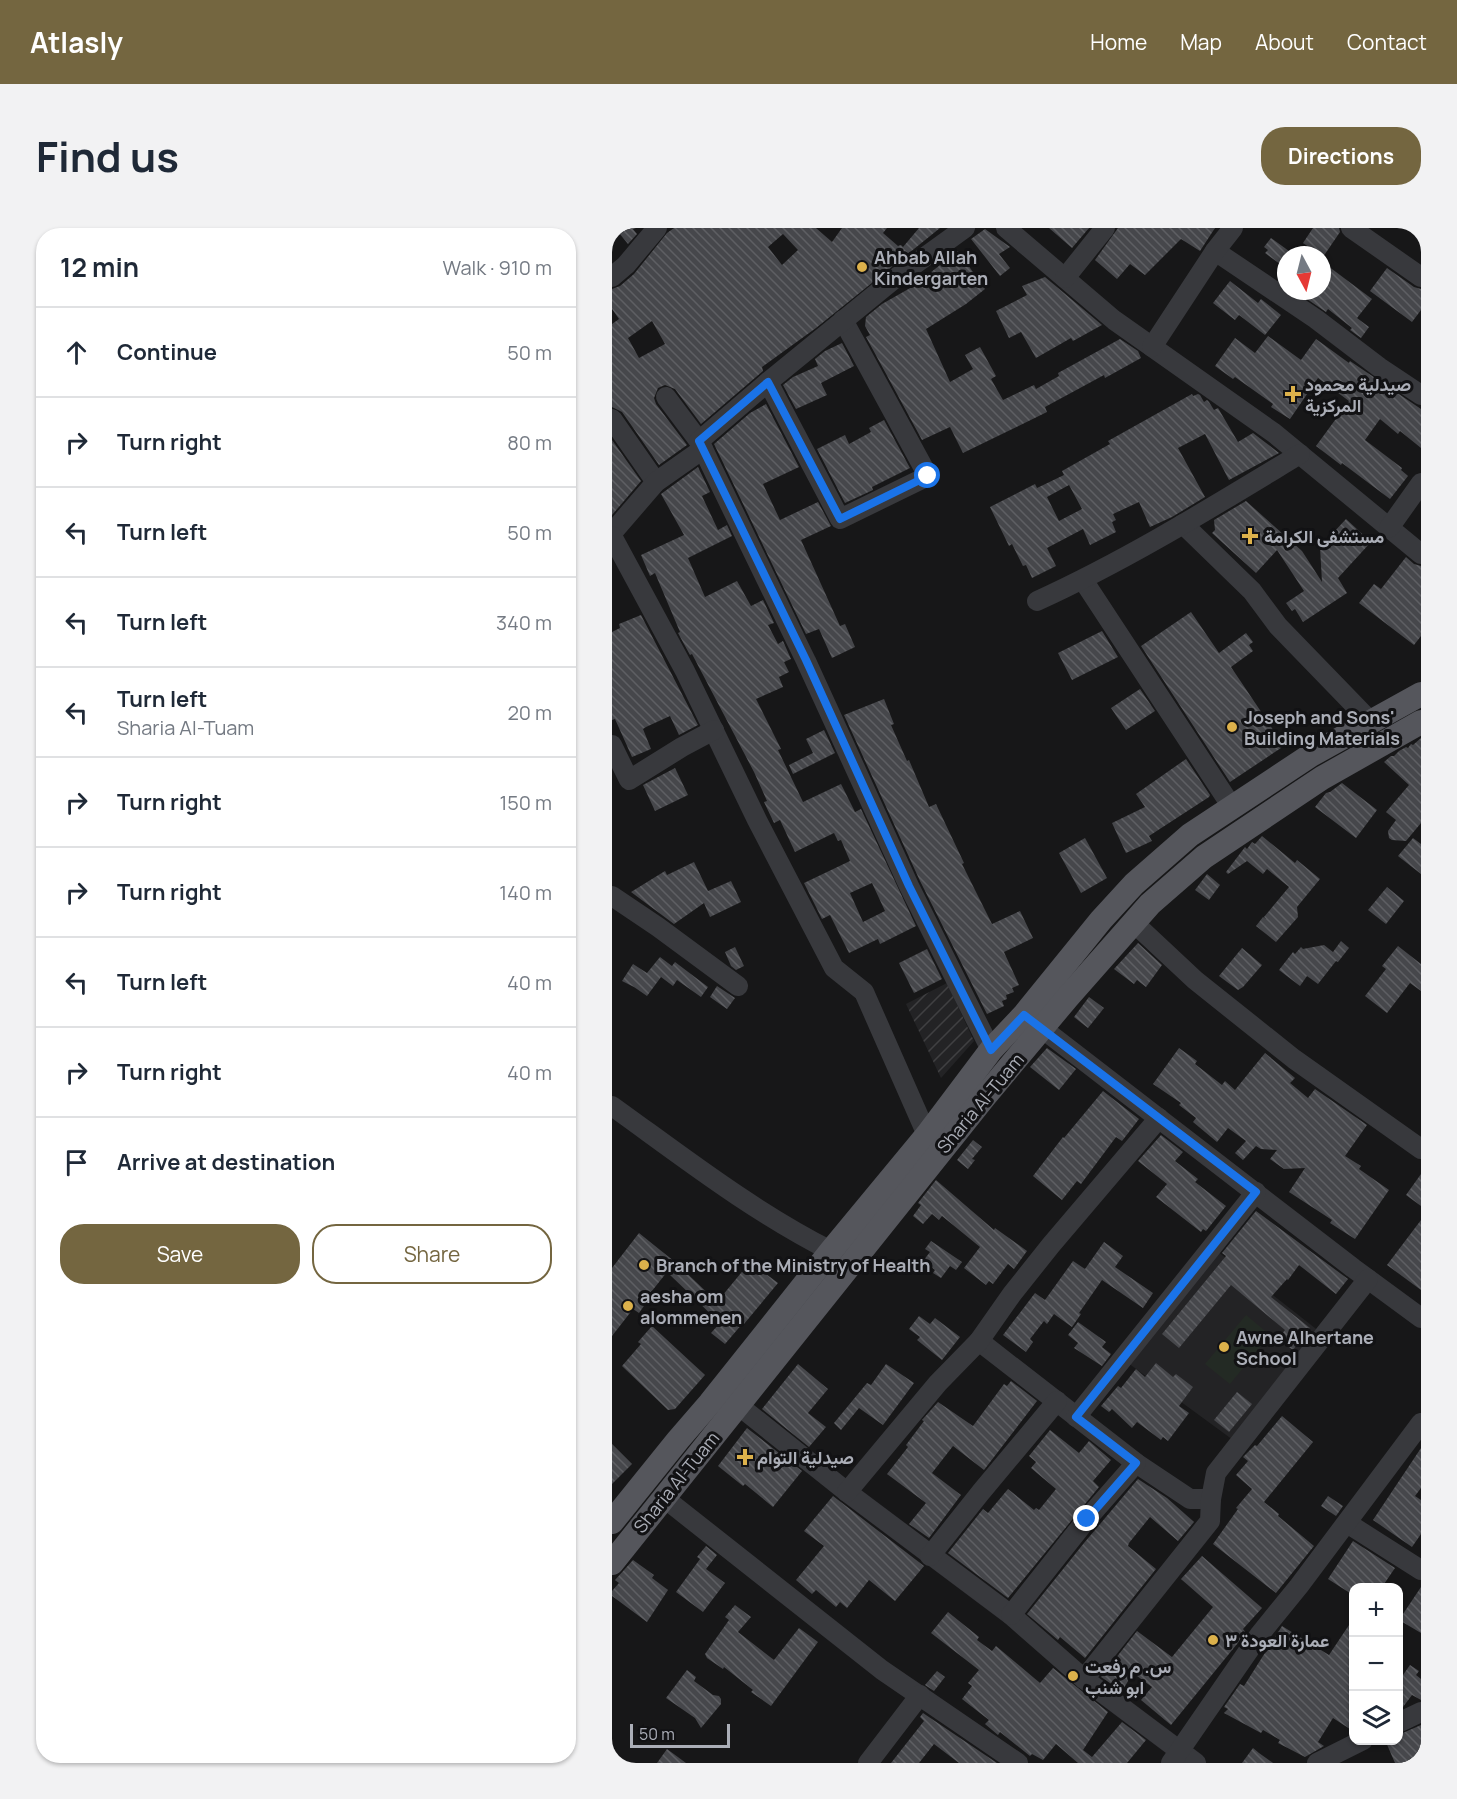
<!DOCTYPE html>
<meta charset="utf-8">
<style>
:root{--surface:#fff;--page:#f2f2f3;--text:#1f2937;--muted:#747a83;--line:#e0e1e3;--accent:#746640}
body{margin:0;font-family:Manrope,Vazirmatn,sans-serif;background:var(--page);color:var(--text)}
.controls{position:absolute;right:18px;bottom:18px;display:grid;overflow:hidden;border-radius:12px;box-shadow:0 2px 4px #0004}
.controls button{width:54px;height:54px;display:grid;place-items:center;padding:0;border:0;border-bottom:2px solid var(--line);background:var(--surface);color:var(--text);font:30px sans-serif}
.compass{position:absolute;left:665px;top:18px;width:54px;height:54px;border-radius:50%;background:var(--surface);box-shadow:0 2px 4px #0004;rotate:173deg}
.scale{position:absolute;left:18px;bottom:15px;width:100px;box-sizing:border-box;padding-left:6px;border:3px solid #abaeb7;border-top:0;font-size:16px;line-height:21px;white-space:nowrap;color:#abaeb7;-webkit-text-stroke:4px #121214;paint-order:stroke}
.stop{position:absolute;width:18px;height:18px;margin:-14px;border:4px solid #1a73e8;border-radius:50%;background:#fff}
.stop.end{background:#1a73e8;border-color:#fff;box-shadow:0 2px 6px #0008}
.list{margin:0;padding:0;list-style:none}
h2{display:flex;justify-content:space-between;align-items:center;height:78px;margin:0;padding:0 24px;font-size:26px}
h2 small{font-size:20px;font-weight:400;color:var(--muted)}
.list li{display:grid;grid-template-columns:39px 1fr auto;gap:18px;align-items:center;box-sizing:border-box;height:90px;padding:0 24px;border-top:2px solid var(--line)}
.list b{display:block;font-size:22px;white-space:nowrap}
.list p{margin:0;font-size:20px;white-space:nowrap;color:var(--muted)}
.list em{font-size:20px;font-style:normal;color:var(--muted)}
.actions{display:flex;gap:12px;padding:18px 24px}
.actions a{flex:1;padding:14px 0;border:2px solid var(--accent);border-radius:24px;text-align:center;font-size:21px;color:var(--accent)}
.actions .main{background:var(--accent);color:#fff}
.icon{flex:none;width:33px;height:33px;fill:none;stroke:currentColor;stroke-width:2;stroke-linecap:round;stroke-linejoin:round}
.map{position:relative;flex:none;width:809px;height:1535px;overflow:hidden;border-radius:24px}
header{display:flex;align-items:center;gap:36px;box-sizing:border-box;height:84px;padding:0 30px;background:var(--accent);color:#fff}
header strong{font-size:28px}
nav{display:flex;gap:33px;margin-inline-start:auto;font-size:21px}
.intro{display:flex;align-items:center;justify-content:space-between;box-sizing:border-box;height:144px;padding:0 36px}
h1{margin:0;font-size:42px}
.button{padding:15px 27px;border-radius:24px;background:var(--accent);color:#fff;font-size:21px;font-weight:700}
main{display:flex;gap:36px;padding:0 36px}
aside{flex:1;background:var(--surface);border-radius:24px;box-shadow:0 2px 4px #0004}
.map>svg:first-child{display:block}
</style>
<header>
<strong>Atlasly</strong>
<nav><a>Home</a><a>Map</a><a>About</a><a>Contact</a></nav>
</header>
<div class="intro"><h1>Find us</h1><a class="button">Directions</a></div>
<main>
<aside>
<h2>12 min<small>Walk · 910 m</small></h2>
<ul class="list">
<li><svg class="icon" aria-label="ahead" viewBox="0 0 24 24"><path d="M12 20V5M6 11l6-6 6 6"/></svg><div><b>Continue</b></div><em>50 m</em></li>
<li><svg class="icon" aria-label="right" viewBox="0 0 24 24"><path d="M7 20v-9h11M14 6l5 5-5 5"/></svg><div><b>Turn right</b></div><em>80 m</em></li>
<li><svg class="icon" aria-label="left" viewBox="0 0 24 24"><path d="M17 20v-9H6M10 6l-5 5 5 5"/></svg><div><b>Turn left</b></div><em>50 m</em></li>
<li><svg class="icon" aria-label="left" viewBox="0 0 24 24"><path d="M17 20v-9H6M10 6l-5 5 5 5"/></svg><div><b>Turn left</b></div><em>340 m</em></li>
<li><svg class="icon" aria-label="left" viewBox="0 0 24 24"><path d="M17 20v-9H6M10 6l-5 5 5 5"/></svg><div><b>Turn left</b><p>Sharia Al-Tuam</p></div><em>20 m</em></li>
<li><svg class="icon" aria-label="right" viewBox="0 0 24 24"><path d="M7 20v-9h11M14 6l5 5-5 5"/></svg><div><b>Turn right</b></div><em>150 m</em></li>
<li><svg class="icon" aria-label="right" viewBox="0 0 24 24"><path d="M7 20v-9h11M14 6l5 5-5 5"/></svg><div><b>Turn right</b></div><em>140 m</em></li>
<li><svg class="icon" aria-label="left" viewBox="0 0 24 24"><path d="M17 20v-9H6M10 6l-5 5 5 5"/></svg><div><b>Turn left</b></div><em>40 m</em></li>
<li><svg class="icon" aria-label="right" viewBox="0 0 24 24"><path d="M7 20v-9h11M14 6l5 5-5 5"/></svg><div><b>Turn right</b></div><em>40 m</em></li>
<li><svg class="icon" aria-label="arrive" viewBox="0 0 24 24"><path d="M6 21V4h12l-3 4 3 4H6"/></svg><div><b>Arrive at destination</b></div></li>
</ul>
<div class="actions"><a class="main">Save</a><a>Share</a></div>
</aside>
<div class="map">
<svg width="809" height="1535" viewBox="0 0 809 1535">
<defs>
<pattern id="industrial-furrows" width="10" height="10" patternUnits="userSpaceOnUse" patternTransform="scale(1.5)"><rect width="10" height="10" fill="#232325"/><path d="M-1 1l2-2M0 10L10 0M9 11l2-2" fill="none" stroke="#404042"/></pattern>
<pattern id="building-back-hatch" width="6" height="6" patternUnits="userSpaceOnUse" patternTransform="scale(1.5)"><rect width="6" height="6" fill="#46474b"/><path d="M-1 5l2 2M0 0l6 6M5-1l2 2" fill="none" stroke="#5e5f63"/></pattern>
</defs>
<rect width="100%" height="100%" fill="#171718"/>
<polygon fill="#232325" points="605,1023 708,1104 621,1212 516,1135"/>
<polygon fill="url(#industrial-furrows)" points="335,755 362,813 329,850 294,776"/>
<polygon fill="#232a24" points="634,1087 658,1107 618,1156 593,1136"/>
<g fill="url(#building-back-hatch)" fill-rule="evenodd">
<polygon points="3,0 20,0 25,6 16,16"/>
<path d="M62 0H204L220 14 230 0H275L271 5 286 18 289 17 291 19 307 0H328L204 100 150 139 151 143 89 196 63 161 53 157 46 160 42 170 44 176 75 217 47 237 10 184 0 179V96L7 91 0 81V61L8 58 22 46 55 5ZM171 6 186 22 170 37 156 19ZM40 93 53 116 27 130 16 110Z"/>
<polygon points="437,0 477,0 460,20"/>
<polygon points="506,0 603,0 588,23 569,11 533,47 518,36 505,51 483,32"/>
<polygon points="701,0 727,0 728,4 711,29 691,15"/>
<polygon points="373,1 398,19 387,26 398,40 388,48 359,11"/>
<polygon points="659,10 677,23 668,36 653,25 656,22 652,19"/>
<polygon points="346,23 373,61 354,76 314,101 338,154 361,141 353,127 368,119 384,148 379,151 391,172 422,157 424,161 447,148 446,145 508,111 526,123 529,130 493,150 492,147 433,179 435,184 351,225 338,199 310,212 254,109 258,107 253,98 254,89 270,76 300,59"/>
<polygon points="716,38 760,71 745,90 757,99 749,110 738,102 740,100 716,81 714,84 692,69 697,63 710,63 710,46"/>
<polygon points="775,40 802,59 809,61 809,82 800,94 758,63"/>
<polygon points="433,49 490,97 461,113 459,110 424,130 409,104 397,110 384,83 415,67 410,58"/>
<polygon points="618,53 646,75 649,71 669,87 653,107 627,87 623,92 601,75"/>
<polygon points="656,108 689,132 704,111 737,135 738,133 809,181 809,220 788,203 786,206 768,191 753,212 790,240 789,242 796,248 778,271 730,235 729,237 704,218 737,173 706,150 678,191 659,179 661,176 623,149 621,151 603,138 623,110 643,125"/>
<polygon points="230,115 242,138 209,155 215,167 184,181 171,157 181,149 206,138 203,131 213,123"/>
<path d="M580 166 581 168 586 166 588 167 592 174 595 172 597 174 602 182 606 180 626 214 641 205 667 225 617 252 593 206 566 220 593 269 560 289 538 299 527 274 501 286 504 292 500 294 504 304 478 317 471 301 435 320 444 338 420 350 414 337 411 338 400 316 397 318 378 279 423 256 425 260 452 247 450 243 498 216 496 213ZM457 257 470 281 447 293 435 269Z"/>
<polygon points="154,176 187,239 151,256 168,292 206,274 219,298 189,312 228,398 233,396 243,419 220,430 207,401 194,406 102,216 138,185"/>
<polygon points="272,192 298,240 260,259 261,262 233,275 205,221 233,207 237,216 259,204 257,200"/>
<polygon points="0,212 29,253 0,287"/>
<path d="M86 239 98 264 90 268 106 302 115 297 120 308 76 330 93 369 125 353 139 378 151 372 162 395 156 397 166 416 171 413 179 431 172 434 177 444 167 449 171 459 144 471 169 521 166 522 191 574 229 556 243 584 249 581 304 698 268 716 266 711 237 725 218 687 210 691 192 655 238 633 229 612 226 613 222 605 183 624 168 592 162 595 152 574 155 573 142 544 80 426 78 427 66 405 68 404 43 345 38 348 29 327 72 307 49 266ZM260 655 273 683 251 694 238 665Z"/>
<polygon points="634,273 690,323 710,354 708,319 734,291 759,314 726,350 735,365 691,394 683,381 680,383 674,375 692,363 665,322 644,345 600,305 603,302 602,292"/>
<polygon points="794,329 802,336 809,338 809,408 802,417 747,375 762,356 769,361"/>
<polygon points="579,384 607,425 634,405 641,414 637,417 641,423 619,439 672,518 618,554 529,418"/>
<polygon points="29,387 86,497 67,507 58,488 34,499 31,501 39,521 20,529 3,491 0,492 0,404 8,400 7,396"/>
<polygon points="490,403 506,429 460,452 446,425"/>
<polygon points="528,461 543,483 514,502 499,480"/>
<polygon points="272,471 282,496 279,497 295,533 297,532 317,579 324,576 352,635 350,636 380,696 408,683 421,710 392,724 407,757 400,760 402,764 394,767 395,771 390,773 392,778 375,786 308,653 232,487"/>
<polygon points="212,502 223,525 181,546 177,537 201,525 194,511"/>
<polygon points="809,510 809,595 794,613 780,612 777,610 776,603 784,592 774,584 797,557 772,534 779,528 782,528 787,523 794,519 796,520 799,516 801,517"/>
<polygon points="574,531 598,567 597,569 537,608 540,613 514,625 500,595 533,579 524,566"/>
<polygon points="63,540 76,567 43,583 31,557"/>
<polygon points="730,555 765,582 744,610 703,579 714,565 718,564"/>
<polygon points="650,608 683,635 685,632 708,651 685,679 686,689 664,714 644,698 651,689 654,691 652,689 677,659 655,641 651,646 635,633 616,646 614,644 633,619 635,621 640,614 643,616"/>
<polygon points="473,610 495,650 469,665 447,625"/>
<polygon points="801,610 809,616 809,646 786,628"/>
<polygon points="82,634 96,663 119,653 129,674 98,689 92,675 62,696 19,664 53,643 55,647"/>
<polygon points="595,646 608,657 597,672 583,662"/>
<polygon points="775,659 792,673 774,696 756,682"/>
<polygon points="729,713 737,720 726,734 724,733 706,756 695,748 688,758 667,742 681,724 683,726 689,719 691,721 712,717 721,724"/>
<polygon points="526,715 550,737 534,759 525,752 522,756 502,741"/>
<polygon points="786,718 809,736 809,763 798,755 775,785 753,768 774,741 770,738"/>
<polygon points="123,719 132,738 124,742 119,738 113,724"/>
<polygon points="630,720 650,737 631,759 626,762 607,748"/>
<polygon points="315,721 330,751 302,765 287,735"/>
<polygon points="48,729 60,738 63,734 96,759 89,769 65,752 61,758 49,749 35,768 22,759 10,753 21,736 35,745"/>
<polygon points="105,758 123,770 115,781 98,769"/>
<polygon points="477,769 492,780 476,800 462,789"/>
<polygon points="435,820 464,841 447,862 418,839"/>
<polygon points="567,820 585,833 583,836 610,857 613,853 623,862 653,825 683,850 678,855 696,870 703,861 755,897 733,928 749,938 747,941 777,962 743,1011 718,995 720,992 677,964 693,940 672,941 658,931 665,922 649,921 644,918 631,932 623,925 634,913 616,900 605,914 581,894 584,890 567,877 569,875 541,856"/>
<polygon points="491,863 527,891 510,913 504,909 469,956 465,953 450,972 421,948 451,909 452,910"/>
<polygon points="549,907 571,924 563,933 586,951 583,954 614,978 594,1003 591,1001 589,1004 544,969 555,956 526,933"/>
<polygon points="361,912 370,919 360,931 363,932 356,941 345,932"/>
<polygon points="809,946 809,978 794,967"/>
<polygon points="324,952 382,1002 383,1000 415,1023 402,1041 396,1036 381,1056 377,1053 374,1057 352,1040 368,1019 330,988 327,992 320,986 311,996 301,988 309,977 306,975"/>
<polygon points="644,983 736,1051 724,1066 687,1037 676,1052 675,1051 659,1069 698,1100 681,1122 666,1111 673,1102 619,1057 567,1120 550,1106 614,1028 610,1025"/>
<polygon points="809,992 809,1062 775,1037"/>
<polygon points="27,1005 63,1034 105,1074 134,1039 138,1043 142,1037 166,1055 132,1096 131,1095 113,1116 99,1105 108,1095 55,1044 32,1073 34,1075 27,1085 21,1081 0,1108 0,1040"/>
<polygon points="319,1013 350,1034 344,1042 338,1038 329,1050 321,1045 323,1042 311,1033 318,1024 313,1021"/>
<polygon points="492,1014 511,1028 503,1039 541,1065 531,1080 490,1052 467,1085 469,1086 460,1099 442,1086 435,1096 432,1093 418,1111 421,1114 414,1124 391,1107 423,1065 433,1072 461,1033 473,1041"/>
<polygon points="307,1088 318,1096 323,1090 348,1109 330,1132 305,1112 308,1109 297,1101"/>
<polygon points="466,1094 494,1114 490,1119 499,1126 490,1138 462,1120 466,1115 456,1107"/>
<polygon points="40,1098 93,1147 63,1181 56,1182 10,1138 29,1116 26,1114"/>
<polygon points="544,1135 561,1149 564,1146 581,1159 567,1178 577,1185 556,1213 551,1209 549,1212 525,1194 520,1200 500,1181 497,1184 489,1178 506,1158 509,1160 524,1141 533,1149"/>
<polygon points="186,1136 216,1161 196,1185 214,1199 197,1219 150,1181"/>
<polygon points="274,1136 302,1155 271,1197 247,1180 229,1202 222,1195 255,1155 259,1157"/>
<polygon points="399,1153 425,1173 372,1242 341,1218 320,1245 349,1267 317,1310 297,1296 314,1275 275,1246 296,1219 294,1217 312,1193 310,1192 326,1174 361,1198 392,1156 395,1158"/>
<polygon points="625,1164 640,1176 617,1204 602,1192"/>
<polygon points="670,1188 701,1214 652,1274 667,1286 666,1288 702,1318 664,1365 601,1316 626,1281 624,1280 640,1261 624,1247 636,1233 631,1229 643,1217 645,1218"/>
<polygon points="135,1200 190,1243 161,1279 133,1256 131,1258 106,1238"/>
<polygon points="438,1202 467,1225 477,1213 499,1232 481,1253 487,1259 396,1370 336,1325 371,1281 376,1285 396,1261 422,1282 424,1280 427,1282 444,1261 419,1240 424,1234 417,1228"/>
<polygon points="0,1216 20,1236 0,1256"/>
<polygon points="809,1220 809,1260 803,1268 809,1272 809,1306 800,1319 761,1292"/>
<polygon points="526,1251 555,1270 582,1294 566,1313 538,1289 517,1315 516,1318 544,1341 473,1430 448,1409 446,1412 415,1386 472,1315"/>
<polygon points="221,1268 312,1338 283,1373 257,1352 235,1380 228,1374 224,1379 204,1362 200,1366 184,1352 212,1318 192,1303"/>
<polygon points="716,1268 731,1278 724,1288 709,1278"/>
<polygon points="741,1313 783,1340 770,1359 741,1359 741,1367 716,1351"/>
<polygon points="94,1318 105,1327 94,1341 113,1355 91,1384 64,1364 88,1331 85,1329"/>
<polygon points="590,1328 650,1380 631,1401 634,1405 559,1497 529,1472 540,1459 521,1445 510,1463 489,1449 525,1403 560,1429 601,1379 569,1351"/>
<polygon points="21,1332 42,1347 40,1350 56,1362 35,1394 0,1368 0,1363 7,1355 3,1352"/>
<polygon points="809,1359 809,1405 787,1392"/>
<polygon points="123,1377 139,1389 126,1404 162,1432 187,1400 206,1414 159,1478 139,1464 141,1462 112,1439 111,1441 95,1430 93,1426 117,1392 113,1389"/>
<polygon points="336,1384 367,1409 365,1412 380,1423 384,1418 428,1455 441,1440 496,1484 471,1522 480,1529 510,1494 534,1512 515,1535 466,1535 444,1516 431,1532 420,1526 418,1528 388,1504 386,1507 373,1496 377,1492 350,1471 360,1458 356,1455 367,1442 319,1405"/>
<polygon points="741,1391 741,1503 721,1490 706,1514 712,1518 693,1529 666,1515 668,1512 651,1502 649,1505 612,1485 616,1481 612,1479 628,1456 632,1458 670,1398 717,1427"/>
<polygon points="798,1437 807,1443 804,1447 809,1451 809,1472 800,1467 791,1479 786,1481 786,1454"/>
<polygon points="75,1442 84,1449 82,1453 101,1467 107,1468 109,1471 109,1476 89,1500 83,1490 54,1470"/>
<polygon points="325,1443 333,1449 322,1463 313,1457"/>
<polygon points="311,1485 385,1535 347,1535 322,1516 307,1535 279,1535 312,1493 308,1489"/>
<polygon points="809,1497 809,1535 783,1535 773,1512 786,1512 786,1507"/>
<polygon points="641,1520 647,1525 661,1535 630,1535"/>
<polygon points="55,1521 74,1535 45,1535"/>
</g>
<g fill="none" stroke-linecap="round" stroke-linejoin="round">
<g stroke="#38393d" stroke-width="20">
<polyline points="394,0 502,92 662,205 809,326"/>
<polyline points="739,0 809,49"/>
<polyline points="603,23 704,91 767,139 809,167"/>
<polyline points="0,49 14,37 45,0"/>
<polyline points="453,50 493,0"/>
<polyline points="540,119 603,23 621,0"/>
<polyline points="156,154 228,291 316,248 231,92"/>
<polyline points="54,169 87,213"/>
<polyline points="0,191 44,254"/>
<polyline points="91,221 194,433 297,658 379,822"/>
<polyline points="571,296 640,363 666,398 758,493"/>
<polyline points="777,300 809,255"/>
<polyline points="0,305 44,254 91,221 87,213 156,154 281,52 353,0"/>
<polyline points="0,308 73,443 145,592 222,740 252,764 315,907"/>
<polyline points="471,352 620,579"/>
<path d="M425 373C517 331 602 278 688 226"/>
<polyline points="0,517 17,552 70,519 102,502"/>
<polyline points="0,668 46,699 126,758"/>
<polyline points="521,694 583,752 682,831 809,921"/>
<polyline points="418,791 741,1040 809,1090"/>
<path d="M0 878C71 929 140 983 219 1023"/>
<polyline points="367,1113 524,1235 578,1271 599,1271"/>
<polyline points="126,1177 235,1264 399,1387 472,1451 584,1535"/>
<polyline points="464,1189 644,964"/>
<polyline points="235,1264 326,1155 367,1113 400,1066 439,1017 547,890"/>
<polyline points="51,1269 270,1442 406,1535"/>
<polyline points="735,1295 809,1342"/>
<polyline points="318,1328 369,1264 445,1173"/>
<polyline points="399,1387 475,1291 524,1235"/>
<polyline points="472,1451 598,1293 599,1271 604,1245 756,1051"/>
<polyline points="786,1495 809,1484"/>
<polyline points="256,1535 308,1467"/>
<polyline points="559,1535 648,1406 687,1358 809,1195"/>
<polyline points="705,1535 751,1512"/>
</g>
<g stroke="#55565c" stroke-width="24">
<polyline points="0,1294 66,1212 98,1175 219,1023 315,907 379,822 412,787 489,692 522,656 578,607 699,527 809,466"/>
<polyline points="0,1335 374,867 456,769 538,676 592,629 710,550 809,494"/>
</g>
</g>
<g fill="none" stroke-linecap="round" stroke-linejoin="round">
<polyline stroke="#1a73e8" stroke-width="8" points="316,248 228,291 156,154 87,213 194,432 297,658 379,822 412,787 644,964 464,1189 524,1235 475,1291"/>
</g>
<g fill="#dcb14b" stroke="#121214" stroke-width="2">
<circle cx="250" cy="39" r="6"/>
<path d="M678 157h6v6h6v6h-6v6h-6v-6h-6v-6h6z"/>
<path d="M635 299h6v6h6v6h-6v6h-6v-6h-6v-6h6z"/>
<circle cx="620" cy="499" r="6"/>
<circle cx="32" cy="1037" r="6"/>
<circle cx="16" cy="1078" r="6"/>
<circle cx="612" cy="1119" r="6"/>
<path d="M130 1220h6v6h6v6h-6v6h-6v-6h-6v-6h6z"/>
<circle cx="601" cy="1412" r="6"/>
<circle cx="461" cy="1448" r="6"/>
</g>
<g text-anchor="middle" dominant-baseline="central" stroke-width="6" stroke-linejoin="round" paint-order="stroke">
<g font-size="18" font-weight="bold" fill="#abaeb7" stroke="#121214" text-anchor="start">
<text x="262" y="29">Ahbab Allah<tspan x="262" dy="21">Kindergarten</tspan></text>
<text x="693" y="156">صيدلية محمود<tspan x="693" dy="21">المركزية</tspan></text>
<text x="652" y="308">مستشفى الكرامة</text>
<text x="632" y="489">Joseph and Sons'<tspan x="632" dy="21">Building Materials</tspan></text>
<text x="44" y="1037">Branch of the Ministry of Health</text>
<text x="28" y="1068">aesha om<tspan x="28" dy="21">alommenen</tspan></text>
<text x="624" y="1109">Awne Alhertane<tspan x="624" dy="21">School</tspan></text>
<text x="145" y="1229">صيدلية التوام</text>
<text x="613" y="1412">عمارة العودة ٣</text>
<text x="473" y="1438">س. م رفعت<tspan x="473" dy="21">ابو شنب</tspan></text>
</g>
<g font-size="18" fill="#abaeb7" stroke="#121214">
<text transform="translate(368 875) rotate(-50)">Sharia Al-Tuam</text>
<text transform="translate(64 1254) rotate(-51)">Sharia Al-Tuam</text>
</g>
</g>
</svg>
<div class="controls">
<button>+</button>
<button>−</button>
<button><svg class="icon" aria-label="layers" viewBox="0 0 24 24"><path d="M12 4l9 5-9 5-9-5zM3 14l9 5 9-5"/></svg></button>
</div>
<svg class="compass" viewBox="-18 -18 36 36"><path d="M0-13l5 13h-10z" fill="#e53935"/><path d="M0 13l5-13h-10z" fill="#747a83"/></svg>
<div class="scale">50 m</div>
<div class="stop" style="left:316px;top:248px"></div>
<div class="stop end" style="left:475px;top:1291px"></div>
</div>
</main>
